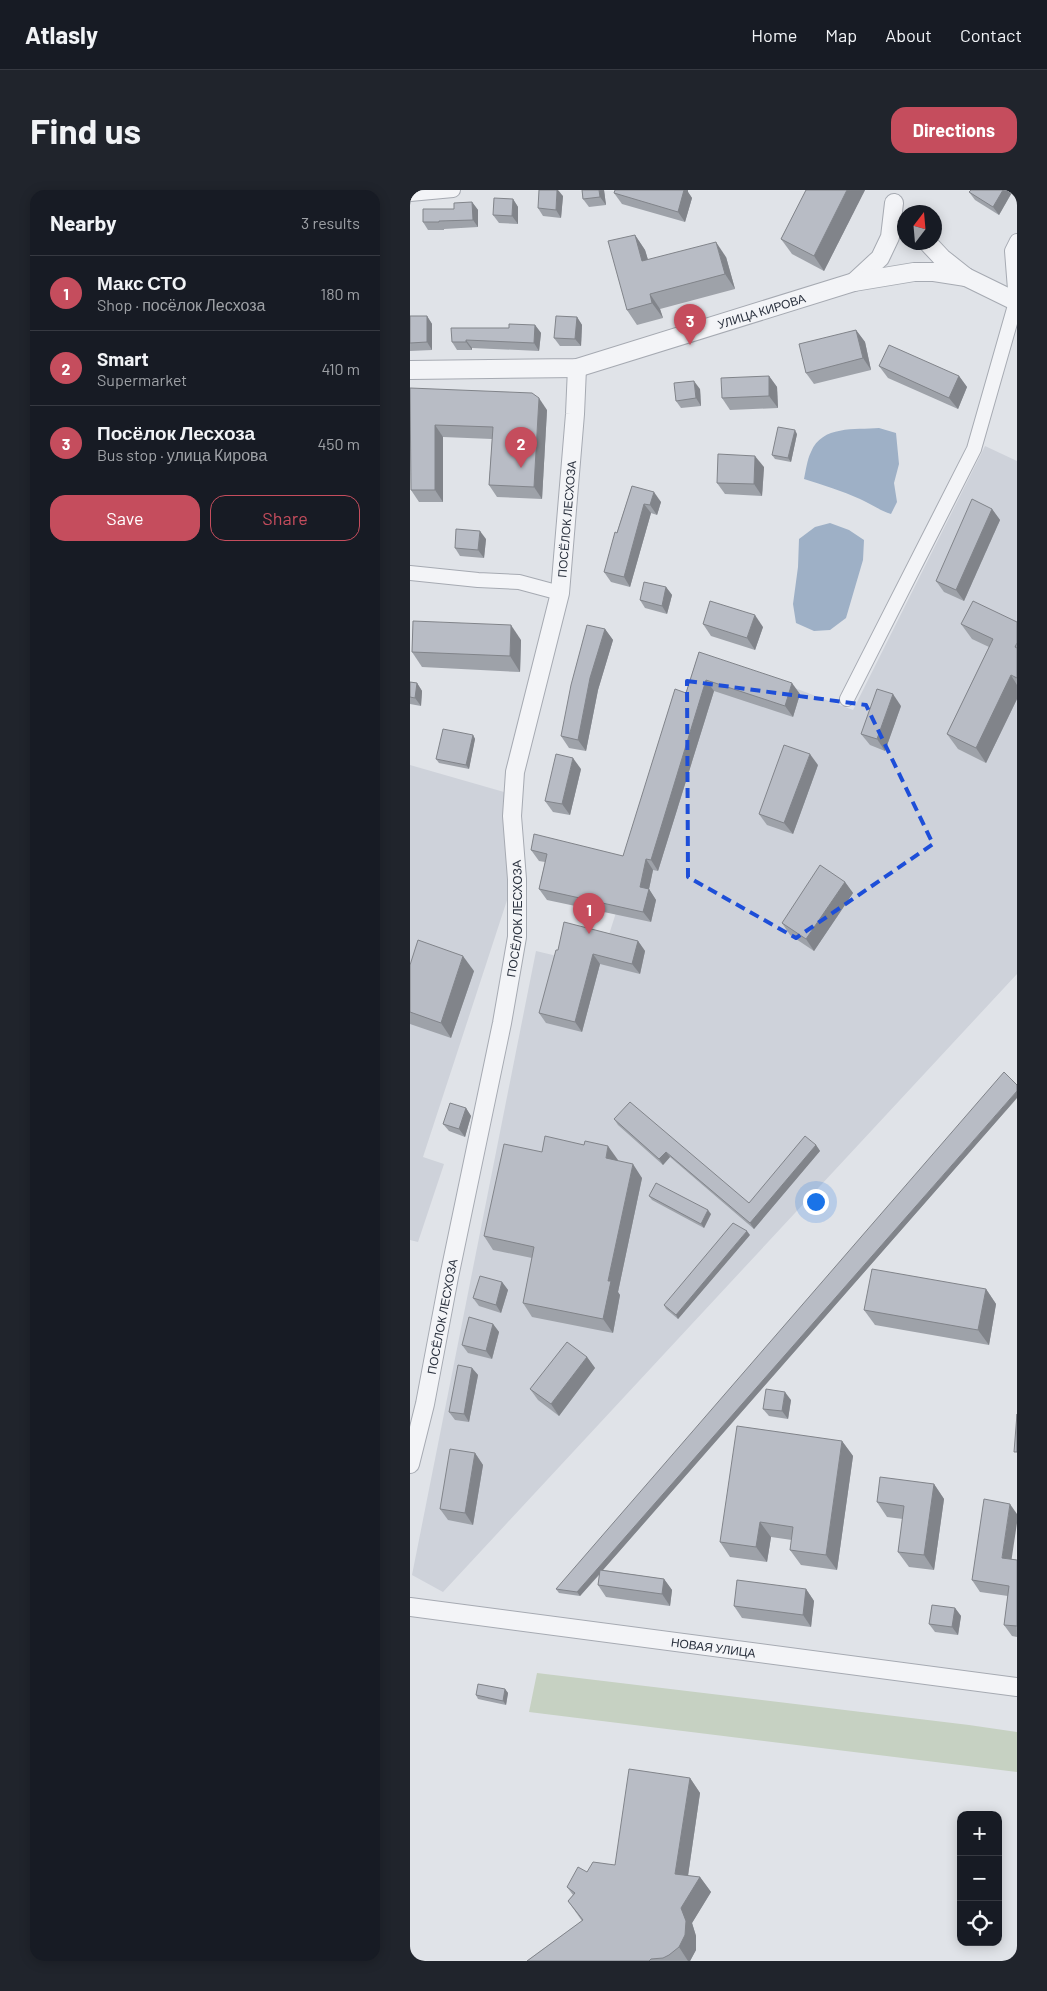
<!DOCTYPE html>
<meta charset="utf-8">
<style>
:root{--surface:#171b24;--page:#20242c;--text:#f1f3f6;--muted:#9ea1a6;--line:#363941;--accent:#c54d5d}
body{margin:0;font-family:Barlow,sans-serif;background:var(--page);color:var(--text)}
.controls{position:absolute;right:15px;bottom:15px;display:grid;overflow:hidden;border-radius:10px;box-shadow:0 2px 12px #0003}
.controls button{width:45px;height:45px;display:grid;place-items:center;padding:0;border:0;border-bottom:1px solid var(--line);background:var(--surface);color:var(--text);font:25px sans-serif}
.compass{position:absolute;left:487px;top:15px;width:45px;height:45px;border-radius:50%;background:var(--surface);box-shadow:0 2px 12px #0003;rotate:16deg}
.you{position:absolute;left:405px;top:1011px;width:18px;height:18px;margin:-12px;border:4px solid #fff;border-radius:50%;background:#1a73e8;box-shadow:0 0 0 8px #1a73e833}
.badge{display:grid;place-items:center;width:32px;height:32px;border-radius:50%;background:var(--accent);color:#fff;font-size:16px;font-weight:700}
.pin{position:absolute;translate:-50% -41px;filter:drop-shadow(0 1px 2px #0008)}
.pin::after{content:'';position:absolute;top:26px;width:18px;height:15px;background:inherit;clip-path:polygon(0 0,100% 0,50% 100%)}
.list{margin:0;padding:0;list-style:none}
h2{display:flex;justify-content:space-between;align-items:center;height:65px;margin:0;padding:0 20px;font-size:21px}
h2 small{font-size:16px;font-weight:400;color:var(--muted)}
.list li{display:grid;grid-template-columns:32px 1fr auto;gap:15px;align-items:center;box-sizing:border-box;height:75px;padding:0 20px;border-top:1px solid var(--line)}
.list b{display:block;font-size:19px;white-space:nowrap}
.list p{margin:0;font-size:16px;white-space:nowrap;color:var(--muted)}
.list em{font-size:16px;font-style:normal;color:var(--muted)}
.actions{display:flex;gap:10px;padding:15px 20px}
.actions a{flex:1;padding:11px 0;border:1px solid var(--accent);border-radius:15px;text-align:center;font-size:18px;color:var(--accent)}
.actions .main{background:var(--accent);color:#fff}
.icon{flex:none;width:28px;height:28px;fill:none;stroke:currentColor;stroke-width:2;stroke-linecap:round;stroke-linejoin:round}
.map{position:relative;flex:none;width:607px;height:1771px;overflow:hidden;border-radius:15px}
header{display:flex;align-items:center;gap:30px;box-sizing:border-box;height:70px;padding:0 25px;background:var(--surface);border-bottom:1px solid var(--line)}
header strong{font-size:24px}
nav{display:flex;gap:28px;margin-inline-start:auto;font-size:18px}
.intro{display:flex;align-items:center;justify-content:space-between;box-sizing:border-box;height:120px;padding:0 30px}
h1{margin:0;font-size:35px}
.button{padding:12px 22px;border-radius:15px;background:var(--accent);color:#fff;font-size:18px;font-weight:700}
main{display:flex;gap:30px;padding:0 30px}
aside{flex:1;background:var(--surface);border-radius:15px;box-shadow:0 2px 12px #0003}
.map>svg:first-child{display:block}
</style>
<header>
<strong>Atlasly</strong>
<nav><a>Home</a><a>Map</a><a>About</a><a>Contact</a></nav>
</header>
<div class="intro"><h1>Find us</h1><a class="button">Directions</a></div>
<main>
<aside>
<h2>Nearby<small>3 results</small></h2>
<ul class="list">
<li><span class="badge">1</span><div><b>Макс СТО</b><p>Shop · посёлок Лесхоза</p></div><em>180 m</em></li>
<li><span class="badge">2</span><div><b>Smart</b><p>Supermarket</p></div><em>410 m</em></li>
<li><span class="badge">3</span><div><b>Посёлок Лесхоза</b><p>Bus stop · улица Кирова</p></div><em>450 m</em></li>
</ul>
<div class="actions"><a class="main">Save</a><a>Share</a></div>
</aside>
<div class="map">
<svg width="607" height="1771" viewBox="0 0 607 1771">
<rect width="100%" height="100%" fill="#e0e3e8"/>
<g fill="#ced2da">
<polygon points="575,256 607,271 607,784 33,1402 2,1385 126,761 189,776 289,462 443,520"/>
<polygon points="0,575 94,602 101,698 13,967 34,974 8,1052 0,1050"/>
</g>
<polygon fill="#c6d1c2" points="127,1483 559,1535 607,1542 607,1582 119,1522"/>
<g fill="#9eb0c6">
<path d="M469 238 486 243 489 274 484 293 487 312 481 324C469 320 461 314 450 309 432 301 413 295 394 289 396 280 397 270 401 262 412 235 445 240 469 238Z"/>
<polygon points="420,333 439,340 454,350 453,370 436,428 420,440 404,441 386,433 383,414 388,377 389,349 405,337"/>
</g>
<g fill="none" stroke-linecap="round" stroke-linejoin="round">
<g stroke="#a6aab2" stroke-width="16">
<g id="minor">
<polyline points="0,4 43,0"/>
<polyline points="0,383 68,390 109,392 150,403"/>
<polyline points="437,509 564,259 606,112 602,61 607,51"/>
</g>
</g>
<g stroke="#a6aab2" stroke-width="20">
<g id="tertiary">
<polyline points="517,52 532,68 556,87 607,112"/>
<polyline points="444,92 470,68 480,47 484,13"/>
<path id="s1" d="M0 180 167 178 444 92 504 82H524L556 87"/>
<path id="s2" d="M0 1274 15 1214 39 1087 92 833 107 747V689L102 626 105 582 150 403 165 224 167 178"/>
<path id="s3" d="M0 1417 607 1497"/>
</g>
</g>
<use href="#minor" stroke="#f3f4f7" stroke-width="14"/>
<use href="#tertiary" stroke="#f3f4f7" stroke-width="18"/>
</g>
<g fill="#9ea2a9">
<polygon points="172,0 194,0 196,15 179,17 173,9"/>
<polygon points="396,0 455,0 414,81 382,64 371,49"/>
<polygon points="561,0 598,0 601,4 589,25 565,10 559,2"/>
<polygon points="278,2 282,8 275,32 212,14 204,3"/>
<polygon points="153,6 151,28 133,26 128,18"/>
<polygon points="103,9 108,17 108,34 89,33 83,25"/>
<polygon points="62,12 68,20 68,37 34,39 34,40 18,40 13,32"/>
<polygon points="225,45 235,60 238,70 316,67 325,99 250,119 253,128 227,135 217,120"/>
<polygon points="0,126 17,126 22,134 22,160 0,161"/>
<polygon points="167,127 172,135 171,156 150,156 144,148"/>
<polygon points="125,135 131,143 129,161 62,158 62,160 47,160 42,152 99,138"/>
<polygon points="446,140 455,152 461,180 404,194 396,183"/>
<polygon points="469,176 549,186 557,197 548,219 478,188"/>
<polygon points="359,186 367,197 368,218 320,220 312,208"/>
<polygon points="0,198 137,220 132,309 87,307 79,295 82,249 33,247 33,312 9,312 1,300"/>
<polygon points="290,199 291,216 271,218 266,211"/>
<polygon points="387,244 381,272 365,269 362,265"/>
<polygon points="354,277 352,306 315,304 307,293"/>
<polygon points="222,296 251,312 247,325 241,323 220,397 201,392 194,382"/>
<polygon points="582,319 590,330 554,411 534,402 526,391"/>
<polygon points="76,349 74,368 50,366 45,358"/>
<polygon points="256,397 262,405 257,424 235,418 230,410"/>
<polygon points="607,432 607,509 576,573 548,559 537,544 579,457 562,449 551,434"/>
<polygon points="293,434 353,437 345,460 301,446"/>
<polygon points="195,439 203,450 188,500 176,561 159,558 151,546"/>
<polygon points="111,450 110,482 12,477 2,462"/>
<polygon points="289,462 390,504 383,527 304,501 248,681 243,680 239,699 246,710 241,732 137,710 129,699 135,672 129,671 121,660 213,666 276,503"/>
<polygon points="0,492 7,493 12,501 11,516 0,514"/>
<polygon points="491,516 475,561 460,555 451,544"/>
<polygon points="63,545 65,549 59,579 29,573 26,569"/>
<polygon points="408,575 383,644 357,635 349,624"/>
<polygon points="171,579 160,625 143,622 135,611"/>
<polygon points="435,692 443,703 404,761 380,745 372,733"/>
<polygon points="228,751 235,761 230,784 190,774 172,842 136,833 129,823 148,760"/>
<polygon points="0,775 64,781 41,848 0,834"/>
<polygon points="607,908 193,1380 254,1389 262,1400 260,1416 196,1407 188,1395 190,1384 170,1406 149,1403 146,1399"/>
<polygon points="56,918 61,926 55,947 39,941 33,934"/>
<polygon points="204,929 339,1013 406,955 410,961 344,1039 260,967 253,975 208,935"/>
<polygon points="132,962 208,970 208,971 232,988 208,1102 210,1105 203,1143 122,1127 113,1113 122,1068 83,1060 74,1046"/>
<polygon points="239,1006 301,1024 294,1038 242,1010"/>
<polygon points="340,1045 268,1129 256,1119 254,1115"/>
<polygon points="92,1092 98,1100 91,1123 69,1116 63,1108"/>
<polygon points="576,1099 586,1114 579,1155 465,1135 454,1120"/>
<polygon points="83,1134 89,1142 82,1169 58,1163 52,1155"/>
<polygon points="177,1167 185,1178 149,1226 128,1210 120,1199"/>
<polygon points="62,1178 68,1185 59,1232 45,1230 39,1222"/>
<polygon points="381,1210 378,1229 359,1226 353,1219"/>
<polygon points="432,1251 443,1266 427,1380 391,1375 380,1360 382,1350 361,1347 357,1372 320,1367 310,1352"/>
<polygon points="65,1263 73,1275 63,1335 38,1330 30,1319"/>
<polygon points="524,1294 534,1309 524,1380 499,1377 488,1362 493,1329 477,1327 467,1312"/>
<polygon points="602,1369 607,1370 607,1447 602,1446 594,1435 598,1406 570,1402 562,1390"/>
<polygon points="396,1399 404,1411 401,1437 332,1428 324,1416"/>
<polygon points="545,1418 551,1426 548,1445 525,1442 519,1434"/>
<polygon points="95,1499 98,1503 96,1515 68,1509 66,1505"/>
<polygon points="280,1588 290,1603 278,1686 290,1687 301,1702 282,1733 286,1746 286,1760 280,1771 117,1771 172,1731 158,1711 163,1705 157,1697 177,1682 205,1675"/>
</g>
<g fill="#81848a">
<polygon points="147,0 148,0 153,6 151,28 146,20"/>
<polygon points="189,0 194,0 196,15 190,7"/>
<polygon points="272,0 278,0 278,2 282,8 275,32 268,22"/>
<polygon points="437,0 455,0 414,81 404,66"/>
<polygon points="593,0 598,0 601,4 589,25 583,17"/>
<polygon points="103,9 108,17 108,34 102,26"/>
<polygon points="62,12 68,20 68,37 63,30"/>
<polygon points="225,45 235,60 243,86 232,71"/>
<polygon points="306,52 316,67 325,99 315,84"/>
<polygon points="240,104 250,119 253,128 242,113"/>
<polygon points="17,126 22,134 22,160 17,152"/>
<polygon points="167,127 172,135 171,156 165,149"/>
<polygon points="125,135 131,143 129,161 124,153"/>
<polygon points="446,140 455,152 461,180 453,168"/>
<polygon points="56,150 62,158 62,160 56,152"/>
<polygon points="359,186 367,197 368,218 359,206"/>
<polygon points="549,186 557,197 548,219 539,208"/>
<polygon points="284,191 290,199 291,216 286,208"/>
<polygon points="129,208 137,220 132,309 124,297"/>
<polygon points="25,235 33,247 33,312 25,300"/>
<polygon points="385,240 387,244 381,272 378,268"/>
<polygon points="345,266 354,277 352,306 344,294"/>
<polygon points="244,302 251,312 247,325 240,315"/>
<polygon points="234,314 241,323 220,397 214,387"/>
<polygon points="582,319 590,330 554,411 546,400"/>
<polygon points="70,341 76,349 74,368 68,360"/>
<polygon points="256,397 262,405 257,424 252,416"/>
<polygon points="345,425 353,437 345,460 337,448"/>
<polygon points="101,435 111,450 110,482 100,466"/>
<polygon points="195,439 203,450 188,500 176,561 168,550 180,488"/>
<polygon points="601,485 607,495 607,509 576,573 566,558"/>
<polygon points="296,490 304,501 248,681 241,670"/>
<polygon points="7,493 12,501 11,516 5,508"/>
<polygon points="382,493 390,504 383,527 375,516"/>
<polygon points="483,504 491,516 475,561 467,549"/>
<polygon points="63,545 65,549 59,579 56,575"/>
<polygon points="400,564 408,575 383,644 374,633"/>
<polygon points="163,568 171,579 160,625 152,614"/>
<polygon points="236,669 243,680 239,699 246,710 241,732 233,722 230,697"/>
<polygon points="435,692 443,703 404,761 396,749"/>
<polygon points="228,751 235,761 230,784 222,774"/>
<polygon points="183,764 190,774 172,842 165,832"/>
<polygon points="53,766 64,781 41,848 31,833"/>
<polygon points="607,901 607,908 170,1406 167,1402"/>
<polygon points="56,918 61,926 55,947 49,939"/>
<polygon points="406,955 410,961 344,1039 340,1033"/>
<polygon points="198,956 208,970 205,982 196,968"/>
<polygon points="256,962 260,967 253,975 249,969"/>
<polygon points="223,974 232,988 208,1102 210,1105 203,1143 193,1129 198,1091"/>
<polygon points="298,1020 301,1024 294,1038 291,1034"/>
<polygon points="337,1041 340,1045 268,1129 266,1125"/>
<polygon points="92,1092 98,1100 91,1123 86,1115"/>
<polygon points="576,1099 586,1114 579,1155 568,1140"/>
<polygon points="83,1134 89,1142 82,1169 76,1161"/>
<polygon points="177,1167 185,1178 149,1226 141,1214"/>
<polygon points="62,1178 68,1185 59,1232 54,1224"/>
<polygon points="375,1202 381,1210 378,1229 372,1221"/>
<polygon points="432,1251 443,1266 427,1380 416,1365"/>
<polygon points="65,1263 73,1275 63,1335 55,1323"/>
<polygon points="524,1294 534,1309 524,1380 514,1365"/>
<polygon points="600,1314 607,1324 607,1333 600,1380 592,1368"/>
<polygon points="350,1332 361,1347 357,1372 346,1357"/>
<polygon points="254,1389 262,1400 260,1416 252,1404"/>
<polygon points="396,1399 404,1411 401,1437 393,1425"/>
<polygon points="545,1418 551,1426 548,1445 542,1437"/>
<polygon points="95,1499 98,1503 96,1515 93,1511"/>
<polygon points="280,1588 290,1603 276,1699 265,1684"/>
<polygon points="290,1687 301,1702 282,1733 286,1746 286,1760 280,1771 278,1771 269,1757 271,1718"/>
</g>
<g fill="#b8bcc5" stroke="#81848a">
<polygon points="129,0 147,0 146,20 128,18"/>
<polygon points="172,0 189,0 190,7 173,9"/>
<polygon points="205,0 274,0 268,22 204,3"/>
<polygon points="396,0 437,0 404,66 371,49"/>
<polygon points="561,0 593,0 583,17 559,2"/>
<polygon points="84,8 103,9 102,26 83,25"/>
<polygon points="62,12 63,30 29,31 29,32 13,32 13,19 44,19 44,13"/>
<polygon points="225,45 232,71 306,52 315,84 240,104 242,113 217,120 198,51"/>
<polygon points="0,126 17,126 17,152 0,153"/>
<polygon points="146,126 167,127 165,149 144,148"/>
<polygon points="99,134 125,135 124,153 56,150 56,152 42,152 41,138 99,138"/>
<polygon points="446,140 453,168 396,183 389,154"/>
<polygon points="479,155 549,186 539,208 469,176"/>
<polygon points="359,186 359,206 312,208 311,188"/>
<polygon points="284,191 286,208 266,211 264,193"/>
<polygon points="0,198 122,203 129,208 124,297 79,295 83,237 25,235 25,300 1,300"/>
<polygon points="368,237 385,240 378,268 362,265"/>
<polygon points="308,264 345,266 344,294 307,293"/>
<polygon points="222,296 244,302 240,315 234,314 214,387 194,382 205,342 207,343"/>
<polygon points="562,309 582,319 546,400 526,391"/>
<polygon points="46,339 70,341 68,360 45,358"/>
<polygon points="234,392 256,397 252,416 230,410"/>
<polygon points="300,411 345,425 337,448 293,434"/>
<polygon points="563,411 607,432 607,453 605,457 607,458 607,488 601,485 566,558 537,544 583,449 551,434"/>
<polygon points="3,431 101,435 100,466 2,462"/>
<polygon points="177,435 195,439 180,488 168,550 151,546 161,495"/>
<polygon points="289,462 382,493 375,516 296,490 241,670 236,669 230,697 239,699 233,722 129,699 137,664 121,660 124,644 213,666 265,499 276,503"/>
<polygon points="0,492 7,493 5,508 0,507"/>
<polygon points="467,499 483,504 467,549 451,544"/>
<polygon points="33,539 63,545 56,575 26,569"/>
<polygon points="374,555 400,564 374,633 349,624"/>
<polygon points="146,564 163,568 152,614 135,611"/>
<polygon points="410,675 435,692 396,749 372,733"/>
<polygon points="154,732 228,751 222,774 183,764 165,832 129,823 146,760 148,760"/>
<polygon points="8,750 53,766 31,833 0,822 0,775"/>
<polygon points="594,882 607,895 607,901 167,1402 146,1399"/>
<polygon points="220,912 339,1013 395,946 406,955 340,1033 256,962 249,969 204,929"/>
<polygon points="40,913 56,918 49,939 33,934"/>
<polygon points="135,946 174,955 175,951 198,956 196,968 223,974 198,1091 201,1091 193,1129 113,1113 124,1057 74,1046 94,954 132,962"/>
<polygon points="246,993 298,1020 291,1034 239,1006"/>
<polygon points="323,1033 337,1041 266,1125 254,1115"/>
<polygon points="462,1079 576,1099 568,1140 454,1120"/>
<polygon points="70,1086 92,1092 86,1115 63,1108"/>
<polygon points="59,1127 83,1134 76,1161 52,1155"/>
<polygon points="157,1152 177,1167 141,1214 120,1199"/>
<polygon points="48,1175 62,1178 54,1224 39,1222"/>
<polygon points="356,1199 375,1202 372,1221 353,1219"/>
<polygon points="607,1224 607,1262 604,1262"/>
<polygon points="327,1236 432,1251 416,1365 380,1360 383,1337 350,1332 346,1357 310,1352"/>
<polygon points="40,1259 65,1263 55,1323 30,1319"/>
<polygon points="470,1287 524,1294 514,1365 488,1362 494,1316 467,1312"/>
<polygon points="574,1309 600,1314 592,1368 607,1370 607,1436 594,1435 599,1396 562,1390"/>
<polygon points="190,1380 254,1389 252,1404 188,1395"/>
<polygon points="327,1390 396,1399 393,1425 324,1416"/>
<polygon points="522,1415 545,1418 542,1437 519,1434"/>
<polygon points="68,1494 95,1499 93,1511 66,1505"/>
<polygon points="219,1579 280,1588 265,1684 290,1687 271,1718 276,1731 275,1745 269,1757 259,1765 253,1768 241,1769 239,1771 117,1771 173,1730 158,1711 165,1703 157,1697 168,1677 177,1682 183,1672 205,1675"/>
</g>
<path fill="none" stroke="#1d4ed8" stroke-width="4" stroke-dasharray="10 6" stroke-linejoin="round" d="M277 491 456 515 523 654 386 748 278 687Z"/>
<g text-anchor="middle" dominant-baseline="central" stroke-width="4.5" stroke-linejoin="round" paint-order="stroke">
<g font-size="12" fill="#2a313e" stroke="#f0f2f6">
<text stroke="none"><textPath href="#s1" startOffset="360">УЛИЦА КИРОВА</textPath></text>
<text stroke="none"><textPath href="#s2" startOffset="962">ПОСЁЛОК ЛЕСХОЗА</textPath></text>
<text stroke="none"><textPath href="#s2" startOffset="556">ПОСЁЛОК ЛЕСХОЗА</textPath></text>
<text stroke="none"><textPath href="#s2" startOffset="151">ПОСЁЛОК ЛЕСХОЗА</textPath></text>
<text stroke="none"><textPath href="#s3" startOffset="306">НОВАЯ УЛИЦА</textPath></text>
</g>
</g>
</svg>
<div class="controls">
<button>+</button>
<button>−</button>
<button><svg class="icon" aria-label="locate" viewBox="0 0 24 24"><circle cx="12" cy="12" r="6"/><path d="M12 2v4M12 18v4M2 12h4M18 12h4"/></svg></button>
</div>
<svg class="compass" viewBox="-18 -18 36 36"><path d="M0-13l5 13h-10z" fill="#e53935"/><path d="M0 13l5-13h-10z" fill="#9ea1a6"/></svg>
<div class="you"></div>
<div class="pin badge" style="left:179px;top:744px">1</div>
<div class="pin badge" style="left:111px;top:278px">2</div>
<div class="pin badge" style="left:280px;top:155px">3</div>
</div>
</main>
